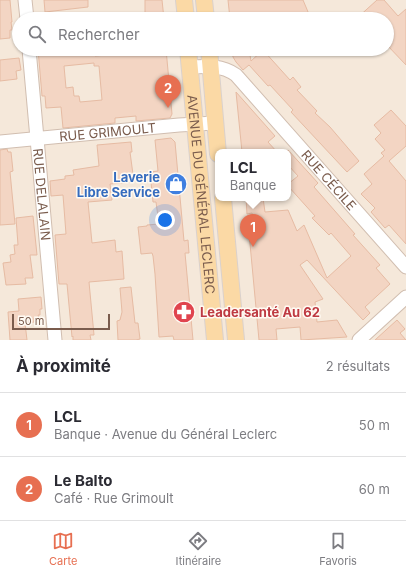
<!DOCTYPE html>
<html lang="fr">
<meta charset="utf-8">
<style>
:root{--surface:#fff;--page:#f2f2f3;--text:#2b2b33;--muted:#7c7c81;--line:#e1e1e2;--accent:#e76f51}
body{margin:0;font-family:Inter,sans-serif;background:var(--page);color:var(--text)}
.scale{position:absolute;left:12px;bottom:10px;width:98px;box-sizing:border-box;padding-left:4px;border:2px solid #7a5c4d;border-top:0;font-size:11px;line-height:14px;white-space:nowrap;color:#7a5c4d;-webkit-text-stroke:3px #fffaf3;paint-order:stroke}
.you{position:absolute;left:165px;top:220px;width:14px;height:14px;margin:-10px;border:3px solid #fff;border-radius:50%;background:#1a73e8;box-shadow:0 0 0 6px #1a73e833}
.badge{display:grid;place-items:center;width:26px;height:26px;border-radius:50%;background:var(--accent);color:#fff;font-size:13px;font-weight:700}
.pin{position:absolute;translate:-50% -33px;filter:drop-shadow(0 1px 2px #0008)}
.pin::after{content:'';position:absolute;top:21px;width:14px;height:12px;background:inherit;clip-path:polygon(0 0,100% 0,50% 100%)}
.popup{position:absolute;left:215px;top:149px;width:76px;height:52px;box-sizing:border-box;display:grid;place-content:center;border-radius:8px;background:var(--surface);filter:drop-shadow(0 1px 3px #0005);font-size:13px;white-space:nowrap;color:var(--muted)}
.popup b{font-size:15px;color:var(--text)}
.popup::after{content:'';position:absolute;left:50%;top:100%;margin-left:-8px;border:8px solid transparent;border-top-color:var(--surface)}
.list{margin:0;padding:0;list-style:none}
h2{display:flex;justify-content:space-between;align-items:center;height:52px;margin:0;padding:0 16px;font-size:17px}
h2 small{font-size:13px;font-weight:400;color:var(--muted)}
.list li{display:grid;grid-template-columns:26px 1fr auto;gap:12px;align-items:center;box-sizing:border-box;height:64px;padding:0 16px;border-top:1px solid var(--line)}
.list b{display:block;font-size:15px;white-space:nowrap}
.list p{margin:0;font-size:13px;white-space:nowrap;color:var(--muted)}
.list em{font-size:13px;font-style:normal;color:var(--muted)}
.icon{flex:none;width:22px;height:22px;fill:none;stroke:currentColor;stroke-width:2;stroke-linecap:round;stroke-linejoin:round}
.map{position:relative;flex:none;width:406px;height:340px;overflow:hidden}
.search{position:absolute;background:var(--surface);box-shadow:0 1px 3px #0004;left:12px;right:12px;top:12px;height:44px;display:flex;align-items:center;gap:10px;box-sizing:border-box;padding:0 14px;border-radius:22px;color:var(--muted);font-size:15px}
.sheet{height:180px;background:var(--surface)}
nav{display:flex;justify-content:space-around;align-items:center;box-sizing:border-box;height:56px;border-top:1px solid var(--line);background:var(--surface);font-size:11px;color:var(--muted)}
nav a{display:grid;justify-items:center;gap:2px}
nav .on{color:var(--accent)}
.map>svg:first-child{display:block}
</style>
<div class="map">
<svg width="406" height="340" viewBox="0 0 406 340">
<rect width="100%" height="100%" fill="#fdf6ec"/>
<path fill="#f5e8da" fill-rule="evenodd" d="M0 0H406V340H0ZM19 19H387V49H19ZM218 152H288V198H218Z"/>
<g fill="#f3d5c3" stroke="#e6bba3" fill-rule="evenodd">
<polygon points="0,0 10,0 12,22 11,22 12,30 10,30 10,38 0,39"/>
<polygon points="44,0 88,0 88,7 45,12"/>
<polygon points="145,0 162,0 164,19 145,19"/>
<polygon points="228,0 303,0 311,19 230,19"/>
<polygon points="377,0 384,0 398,16 406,9 406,65 387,45 387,19 356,19"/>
<path d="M38 49H94L95 56 118 54V49H166L172 114 170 118 136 121V116L115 118V123L63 128 61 107 46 108 45 96H42ZM94 63V66H99L102 100 80 102 79 96H74L73 87 66 88 64 66Z"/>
<polygon points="232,49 249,49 251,61 263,50 290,80 293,77 301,87 297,90 317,111 315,113 330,127 359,161 347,172 291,112 293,110 270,85 268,86 249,65 243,70 236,62 233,57"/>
<polygon points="19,58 21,70 16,71 17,79 0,81 0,60"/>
<polygon points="236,92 275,136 268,142 277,152 242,152"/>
<polygon points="391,110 406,126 406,146 389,161 406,181 406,244 389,225 385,228 371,212 375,208 361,194 372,184 364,174 384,156 381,153 385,150 375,139 381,133 374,125"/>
<polygon points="171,138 175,142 184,241 188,240 189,253 185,253 193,340 174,340 173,336 159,337 155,274 153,256 152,253 141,254 138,227 147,226 147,225 159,224 156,202 153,202 150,172 158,171 155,140"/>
<polygon points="131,142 132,152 130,152 134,182 110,184 112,200 88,202 92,243 115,240 116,252 122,251 124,279 89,282 94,335 90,335 91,340 73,340 73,336 72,337 67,284 59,284 55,235 66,234 63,195 51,196 50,181 65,179 65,176 74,175 73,170 99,166 97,145"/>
<polygon points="7,149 8,152 11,152 13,171 10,172 15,224 0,225 0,150"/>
<polygon points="288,150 318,183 314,187 355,234 353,235 380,265 376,268 390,284 365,307 370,313 363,320 307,260 300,265 323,299 315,302 317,322 337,320 347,337 301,340 300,327 276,329 277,340 259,340 249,233 254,233 252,213 247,214 246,198 263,198 265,212 288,210 297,231 304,225 327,278 351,256 331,233 329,235 312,218 315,216 288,186 288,184 298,176 288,165"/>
<polygon points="33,216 37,255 30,255 33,278 25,278 26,284 6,285 3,263 11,262 10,255 15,254 14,245 18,245 16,218"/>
<polygon points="131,287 135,323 138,323 140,339 136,340 118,340 117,321 120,320 122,312 120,288"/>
<polygon points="41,297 42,309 40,309 40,315 38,315 39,318 34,318 34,322 25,323 27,340 10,340 8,312 19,311 18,299"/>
<polygon points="397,320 405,329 400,333 406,340 375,340"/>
</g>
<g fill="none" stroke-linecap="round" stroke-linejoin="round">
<g stroke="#d1beb0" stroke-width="15">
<g id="minor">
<polyline points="25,0 27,19"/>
<path id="s1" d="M29 49 55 340"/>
<path id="s2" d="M190 67C207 66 222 65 236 75L406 267"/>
<path id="s3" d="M0 142 179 125 215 123"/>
<polyline points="359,340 406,297"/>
</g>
</g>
<g stroke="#dad1cd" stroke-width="18">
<g id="major">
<polyline points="184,0 186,19"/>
<polyline points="204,0 206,19"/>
<path id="s4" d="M188 49 215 340"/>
<polyline points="209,49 218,154"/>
<polyline points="223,198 236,340"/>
</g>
</g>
<use href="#minor" stroke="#fff" stroke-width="13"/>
<use href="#major" stroke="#fbd9a5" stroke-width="16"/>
</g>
<defs>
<g id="shop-disc" transform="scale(1.15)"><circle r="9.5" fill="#3f7fe0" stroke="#fffaf3"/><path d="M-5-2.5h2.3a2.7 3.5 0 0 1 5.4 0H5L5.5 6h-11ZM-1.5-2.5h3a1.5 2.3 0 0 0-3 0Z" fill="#fff"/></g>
<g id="pharmacy-disc" transform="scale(1.15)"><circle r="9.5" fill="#e0444e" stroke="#fffaf3"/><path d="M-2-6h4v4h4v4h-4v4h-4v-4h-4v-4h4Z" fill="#fff"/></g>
</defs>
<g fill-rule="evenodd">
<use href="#shop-disc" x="176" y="184"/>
<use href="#pharmacy-disc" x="184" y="312"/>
</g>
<g text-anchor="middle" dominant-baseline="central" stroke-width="3" stroke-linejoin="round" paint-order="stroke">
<g font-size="13" fill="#7a5c4d" stroke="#fffaf3">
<text stroke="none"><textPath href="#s3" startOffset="108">RUE GRIMOULT</textPath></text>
<text stroke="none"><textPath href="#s2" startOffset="188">RUE CÉCILE</textPath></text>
<text stroke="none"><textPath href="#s1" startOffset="146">RUE DELALAIN</textPath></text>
<text stroke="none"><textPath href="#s4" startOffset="146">AVENUE DU GÉNÉRAL LECLERC</textPath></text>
</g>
<g font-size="13" font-weight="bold" fill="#366cbe" stroke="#fffaf3" text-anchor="end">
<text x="160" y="177">Laverie<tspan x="160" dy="15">Libre Service</tspan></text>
</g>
<g font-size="13" font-weight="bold" fill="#be3a42" stroke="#fffaf3" text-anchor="start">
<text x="200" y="312">Leadersanté Au 62</text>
</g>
</g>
</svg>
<div class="scale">50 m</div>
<div class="you"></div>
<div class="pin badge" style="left:253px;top:247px">1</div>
<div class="popup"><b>LCL</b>Banque</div>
<div class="pin badge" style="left:168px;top:108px">2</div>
<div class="search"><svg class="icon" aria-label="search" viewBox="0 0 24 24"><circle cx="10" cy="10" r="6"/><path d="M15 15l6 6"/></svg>Rechercher</div>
</div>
<section class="sheet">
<h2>À proximité<small>2 résultats</small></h2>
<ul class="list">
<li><span class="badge">1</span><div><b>LCL</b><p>Banque · Avenue du Général Leclerc</p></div><em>50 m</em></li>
<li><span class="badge">2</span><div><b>Le Balto</b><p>Café · Rue Grimoult</p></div><em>60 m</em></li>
</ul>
</section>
<nav>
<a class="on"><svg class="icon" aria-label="map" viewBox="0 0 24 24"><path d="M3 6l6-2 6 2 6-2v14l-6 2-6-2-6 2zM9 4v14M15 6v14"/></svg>Carte</a>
<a><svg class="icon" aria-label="directions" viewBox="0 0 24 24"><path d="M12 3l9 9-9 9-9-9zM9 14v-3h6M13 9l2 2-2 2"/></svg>Itinéraire</a>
<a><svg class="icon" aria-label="saved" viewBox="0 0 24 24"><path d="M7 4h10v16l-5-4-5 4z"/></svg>Favoris</a>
</nav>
